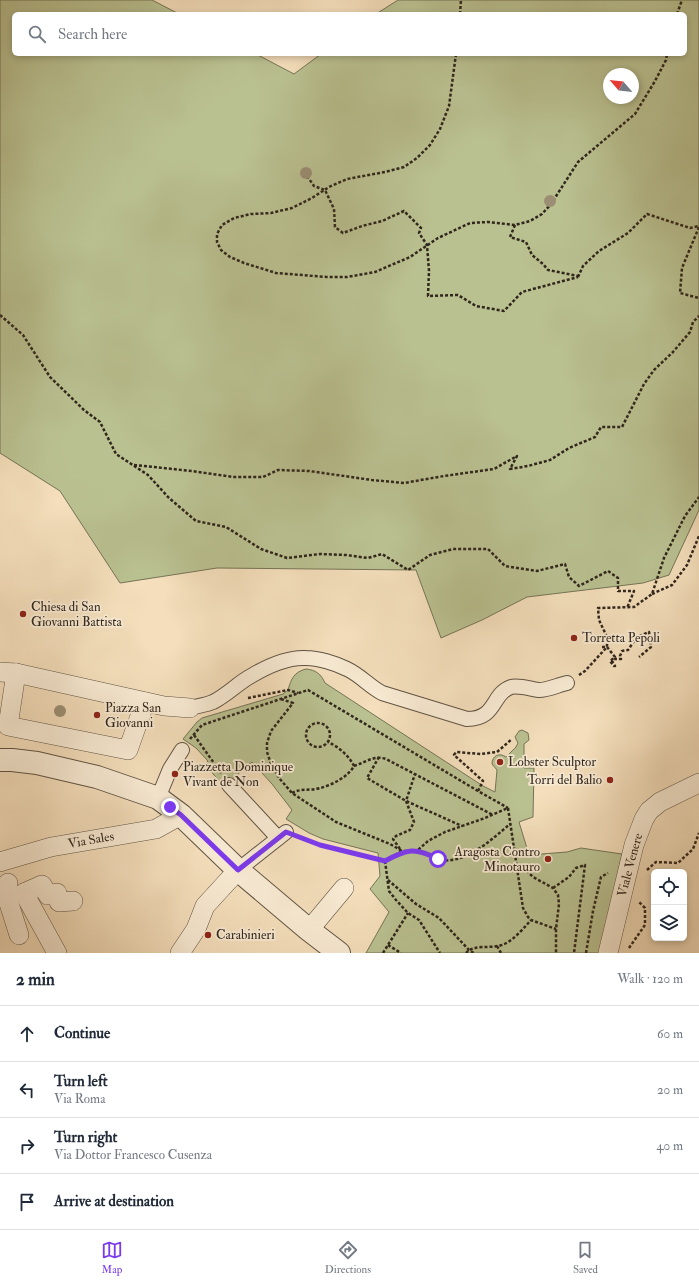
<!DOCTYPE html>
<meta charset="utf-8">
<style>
:root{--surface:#fff;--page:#f2f2f3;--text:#1f2937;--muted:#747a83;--line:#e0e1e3;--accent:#7c3aed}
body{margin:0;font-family:"IM FELL Double Pica",serif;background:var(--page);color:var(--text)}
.controls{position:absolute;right:12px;bottom:12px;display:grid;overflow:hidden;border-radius:6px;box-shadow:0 2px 6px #0003}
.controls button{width:36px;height:36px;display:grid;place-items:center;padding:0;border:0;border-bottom:1px solid var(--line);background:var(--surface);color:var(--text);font:20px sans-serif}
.compass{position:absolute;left:603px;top:68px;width:36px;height:36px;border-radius:50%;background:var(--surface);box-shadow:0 2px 6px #0003;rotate:298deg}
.stop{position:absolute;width:12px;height:12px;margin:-9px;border:3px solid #7c3aed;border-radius:50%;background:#fff}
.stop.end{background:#7c3aed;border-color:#fff;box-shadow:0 1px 4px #0008}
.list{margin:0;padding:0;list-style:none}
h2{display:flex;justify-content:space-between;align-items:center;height:52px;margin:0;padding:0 16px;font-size:17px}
h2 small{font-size:13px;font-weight:400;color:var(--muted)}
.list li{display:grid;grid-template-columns:26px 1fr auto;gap:12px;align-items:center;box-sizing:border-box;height:56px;padding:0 16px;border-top:1px solid var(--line)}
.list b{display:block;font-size:15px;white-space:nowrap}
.list p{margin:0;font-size:13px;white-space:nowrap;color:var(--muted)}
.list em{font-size:13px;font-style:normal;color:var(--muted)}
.icon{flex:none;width:22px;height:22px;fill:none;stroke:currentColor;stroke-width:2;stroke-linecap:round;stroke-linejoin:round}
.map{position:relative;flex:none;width:699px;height:953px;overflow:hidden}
.search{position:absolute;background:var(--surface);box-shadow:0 2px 6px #0003;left:12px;right:12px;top:12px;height:44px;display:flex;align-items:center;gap:10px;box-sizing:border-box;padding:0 14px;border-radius:6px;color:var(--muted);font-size:15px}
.sheet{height:276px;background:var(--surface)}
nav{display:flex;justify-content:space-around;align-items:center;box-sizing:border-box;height:56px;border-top:1px solid var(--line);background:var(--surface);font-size:11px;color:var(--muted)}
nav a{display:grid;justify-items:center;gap:2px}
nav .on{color:var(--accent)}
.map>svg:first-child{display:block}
</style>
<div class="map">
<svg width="699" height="953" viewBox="0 0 699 953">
<rect width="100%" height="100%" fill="#f4debb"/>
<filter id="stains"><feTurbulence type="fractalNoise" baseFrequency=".005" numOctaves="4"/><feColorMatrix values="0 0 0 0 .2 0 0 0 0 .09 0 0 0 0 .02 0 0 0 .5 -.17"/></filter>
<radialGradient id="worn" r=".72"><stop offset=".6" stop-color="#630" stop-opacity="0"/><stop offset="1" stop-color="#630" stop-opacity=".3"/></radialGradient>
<g fill="#bac191" stroke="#757456" fill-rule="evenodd">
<path d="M0 0H152L179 14H14V54H256L294 74 321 54H685V14H376L398 0H699V510L669 575 643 583 527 597 482 620 441 638 416 570 217 568 120 583 60 491 0 453ZM609 74H633V98H609Z"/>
<path d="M306 669C316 670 321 674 325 683L483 786 495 792 497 770 492 764C492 756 499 752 506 757L516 747 518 743 515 737 519 731 522 730 528 733 529 740 524 744V768H534L533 817 519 822 529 855 567 852 581 848 622 854 601 953H366L389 912 370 889 380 876 378 853 323 839 309 833 286 819 292 810 272 784 252 762 224 786 205 765 208 761 196 748 183 739 197 722 202 718 283 694 288 690C291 679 294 672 306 669Z"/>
</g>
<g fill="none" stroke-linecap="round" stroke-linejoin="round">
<g stroke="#615444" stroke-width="16">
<g id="pedestrian">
<path d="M190 708C197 706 206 705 213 702 227 695 238 683 251 676 266 667 288 657 306 658 318 658 335 663 347 669 360 675 369 686 382 693L467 719C497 719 491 694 511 687 519 685 531 689 539 690 548 690 558 685 567 683"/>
<polyline points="229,785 278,838"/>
<polyline points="158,798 170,769 182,750"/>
<polyline points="238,870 286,832"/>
</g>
</g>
<g stroke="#615444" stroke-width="20">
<g id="minor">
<polyline points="0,672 16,673 164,706 190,708"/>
<polyline points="16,673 8,726 128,750 145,702"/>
<polyline points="0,862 51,847 156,829 181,815"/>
<polyline points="8,883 7,897 19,935"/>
<polyline points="24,893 57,953"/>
<polyline points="24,893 42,885 48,895 57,893 59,902 73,901"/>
<polyline points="309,930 344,888"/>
<polyline points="180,953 196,929 205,906 238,870"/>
<polyline points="608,953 634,845 644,819 649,811 660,802 699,783"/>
</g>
</g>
<g stroke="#615444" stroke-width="24">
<polyline id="tertiary" points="0,760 12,760 37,763 97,777 158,798 181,815 238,870 309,930 339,953"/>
</g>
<g stroke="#30261c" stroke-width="2.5" stroke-dasharray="3 2" stroke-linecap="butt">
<polyline points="460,14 461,0"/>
<polyline points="677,14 682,0"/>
<polyline points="456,54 449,106 440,129 430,145 417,158 404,167 385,172 347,179 329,187 312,198 292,208 271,213 251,214 234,218 222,225 217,234 217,242 221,250 230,257 244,263 276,273 327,277 347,277 375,272 410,257 438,238 470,223 488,222 515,225 530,221 542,214 551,204 578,162 635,114 655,81 666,60 667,54"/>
<polyline points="307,176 314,186 325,190 334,209 335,227 343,233 362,226 382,221 404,211 421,228 419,233 427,245 429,271 428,296 458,295 476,306 504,311 522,292 578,277"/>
<polyline points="515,225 510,237 526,242 532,255 543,264 548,270 578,276"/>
<polyline points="699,227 682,268 680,293 699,298"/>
<polyline points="578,277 583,266 599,251 628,233 647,214 690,228 699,226"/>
<polyline points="0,315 23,335 50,377 84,410 100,422 116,454 148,475 169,498 196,521 226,527 261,549 287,558 320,554 346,555 368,558 382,554 408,570 430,555 453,549 488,549 505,566 537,571 565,564 569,577 579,586 608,571 618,578 618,591 634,591 627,608"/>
<polyline points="134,465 192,471 233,477 263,477 278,470 309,471 372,480 404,483 444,476 494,469 517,456 510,469 528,466 550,460 569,448 595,437 601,427 622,427 644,384 654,370 673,352 690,332 693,322 699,316"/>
<polyline points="652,594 672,585 687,565 699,536"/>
<polyline points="602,647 607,647 615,657 610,661 614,666 615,666 612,661 615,659 621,659 620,656 622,651 628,650 637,637 649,632 651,647 639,657"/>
<polyline points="579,675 585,671 607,647 607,637 599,620 598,608 634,607 652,594 664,558 685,516 699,497"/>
<polyline points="248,698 288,690 298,693"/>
<polyline points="281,699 293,703 271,731 267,743 267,752 271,764 279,778 292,793 336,822 390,844 402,851"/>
<circle cx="318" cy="735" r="12"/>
<polyline points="194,735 221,773"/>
<polyline points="190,739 202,725 308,690 478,791 508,808"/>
<polyline points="379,757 367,778 406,801 462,826"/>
<path d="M354 766C366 762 374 755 386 759L493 815"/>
<polyline points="478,791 483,781 454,755 456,752 481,754 497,752 512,739"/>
<path d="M292 793C301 788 310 791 320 788 332 785 348 777 354 766 349 756 339 747 328 742"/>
<polyline points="508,808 523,908 528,917 531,920 556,929"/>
<polyline points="300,837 320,845 385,861 402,851 417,851 428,841 445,832 485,818 508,808"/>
<polyline points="400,849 393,839 396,836 410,830 414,822 406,801 415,774"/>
<path d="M417 851C424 853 431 857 437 859 463 867 492 839 510 824"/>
<polyline points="385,861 389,891 396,900 408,913 419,920 440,953"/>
<polyline points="517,868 526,870 533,877 553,888 558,895 559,904 556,929 556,953"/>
<polyline points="647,870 656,862 678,863 693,849 699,833"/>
<polyline points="388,880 416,904 439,918 469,950 474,953"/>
<polyline points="553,888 569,877 576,868 585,865 574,953"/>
<polyline points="388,945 401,953"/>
<polyline points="497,946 501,953"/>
<polyline points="629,948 645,925 645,908 638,901"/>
<polyline points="383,953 408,913"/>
<path d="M466 953C474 944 489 949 502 945 513 941 523 929 531 920"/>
<polyline points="586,953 593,911 601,877 608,873"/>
</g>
<use href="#pedestrian" stroke="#f8ead3" stroke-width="14"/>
<use href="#minor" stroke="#f8ead3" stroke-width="19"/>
<use href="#tertiary" stroke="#f8ead3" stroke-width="22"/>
</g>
<g fill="#9b8e74">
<circle cx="306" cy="173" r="6"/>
<circle cx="550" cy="201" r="6"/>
<circle cx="60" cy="711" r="6"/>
</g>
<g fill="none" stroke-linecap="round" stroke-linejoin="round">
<path stroke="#7c3aed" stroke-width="5" d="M170 807 181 815 238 870 286 832 320 845 385 861C407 849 415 847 438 859"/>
</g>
<g fill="#8f2418" stroke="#f8ead3" stroke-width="1.5">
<circle cx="23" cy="614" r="4"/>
<circle cx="574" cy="638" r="4"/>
<circle cx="97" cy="715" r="4"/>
<circle cx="500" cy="762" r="4"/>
<circle cx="175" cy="774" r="4"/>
<circle cx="610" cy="780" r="4"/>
<circle cx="548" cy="859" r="4"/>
<circle cx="208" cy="935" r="4"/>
</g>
<g text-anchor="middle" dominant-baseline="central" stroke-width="3.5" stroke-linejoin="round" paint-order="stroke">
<g font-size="13" fill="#30261c" stroke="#f8ead3" text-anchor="start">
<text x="31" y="607">Chiesa di San<tspan x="31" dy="15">Giovanni Battista</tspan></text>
<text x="582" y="638">Torretta Pepoli</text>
<text x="105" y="708">Piazza San<tspan x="105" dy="15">Giovanni</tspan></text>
<text x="508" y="762">Lobster Sculptor</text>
<text x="183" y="767">Piazzetta Dominique<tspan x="183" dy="15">Vivant de Non</tspan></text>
<text x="602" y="780" text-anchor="end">Torri del Balio</text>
<text x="540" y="852" text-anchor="end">Aragosta Contro<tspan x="540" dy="15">Minotauro</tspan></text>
<text x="216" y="935">Carabinieri</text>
</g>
<g font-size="13" fill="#30261c" stroke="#f8ead3">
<text transform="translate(91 840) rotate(-10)">Via Sales</text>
<text transform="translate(630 865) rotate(-75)">Viale Venere</text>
</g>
</g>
<rect width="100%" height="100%" filter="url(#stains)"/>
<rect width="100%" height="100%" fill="url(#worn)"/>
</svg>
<div class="controls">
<button><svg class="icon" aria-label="locate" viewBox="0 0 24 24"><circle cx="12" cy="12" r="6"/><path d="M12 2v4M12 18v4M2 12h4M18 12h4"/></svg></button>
<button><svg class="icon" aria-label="layers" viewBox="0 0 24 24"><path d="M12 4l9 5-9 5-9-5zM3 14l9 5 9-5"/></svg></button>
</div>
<svg class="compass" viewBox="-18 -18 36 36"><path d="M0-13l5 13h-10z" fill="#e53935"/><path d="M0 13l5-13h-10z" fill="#747a83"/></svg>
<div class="stop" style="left:438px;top:859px"></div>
<div class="stop end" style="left:170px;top:807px"></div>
<div class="search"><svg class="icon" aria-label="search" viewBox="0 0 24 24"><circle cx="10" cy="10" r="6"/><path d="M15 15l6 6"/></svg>Search here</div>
</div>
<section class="sheet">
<h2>2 min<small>Walk · 120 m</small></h2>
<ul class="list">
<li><svg class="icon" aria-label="ahead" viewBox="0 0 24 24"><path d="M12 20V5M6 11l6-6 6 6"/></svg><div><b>Continue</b></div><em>60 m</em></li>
<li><svg class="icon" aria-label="left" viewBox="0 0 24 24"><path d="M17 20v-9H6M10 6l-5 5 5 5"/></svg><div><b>Turn left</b><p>Via Roma</p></div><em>20 m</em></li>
<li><svg class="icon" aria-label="right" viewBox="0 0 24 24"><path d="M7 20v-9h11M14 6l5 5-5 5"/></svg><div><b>Turn right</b><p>Via Dottor Francesco Cusenza</p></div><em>40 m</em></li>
<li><svg class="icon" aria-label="arrive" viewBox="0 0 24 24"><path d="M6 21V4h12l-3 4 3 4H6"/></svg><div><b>Arrive at destination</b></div></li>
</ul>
</section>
<nav>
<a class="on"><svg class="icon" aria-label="map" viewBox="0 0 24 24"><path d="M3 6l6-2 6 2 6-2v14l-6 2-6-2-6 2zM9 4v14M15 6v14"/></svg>Map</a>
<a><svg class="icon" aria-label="directions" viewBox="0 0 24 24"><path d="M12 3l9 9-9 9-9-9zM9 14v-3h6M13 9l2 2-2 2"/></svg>Directions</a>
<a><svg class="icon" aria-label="saved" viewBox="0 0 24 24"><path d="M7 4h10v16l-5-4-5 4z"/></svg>Saved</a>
</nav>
